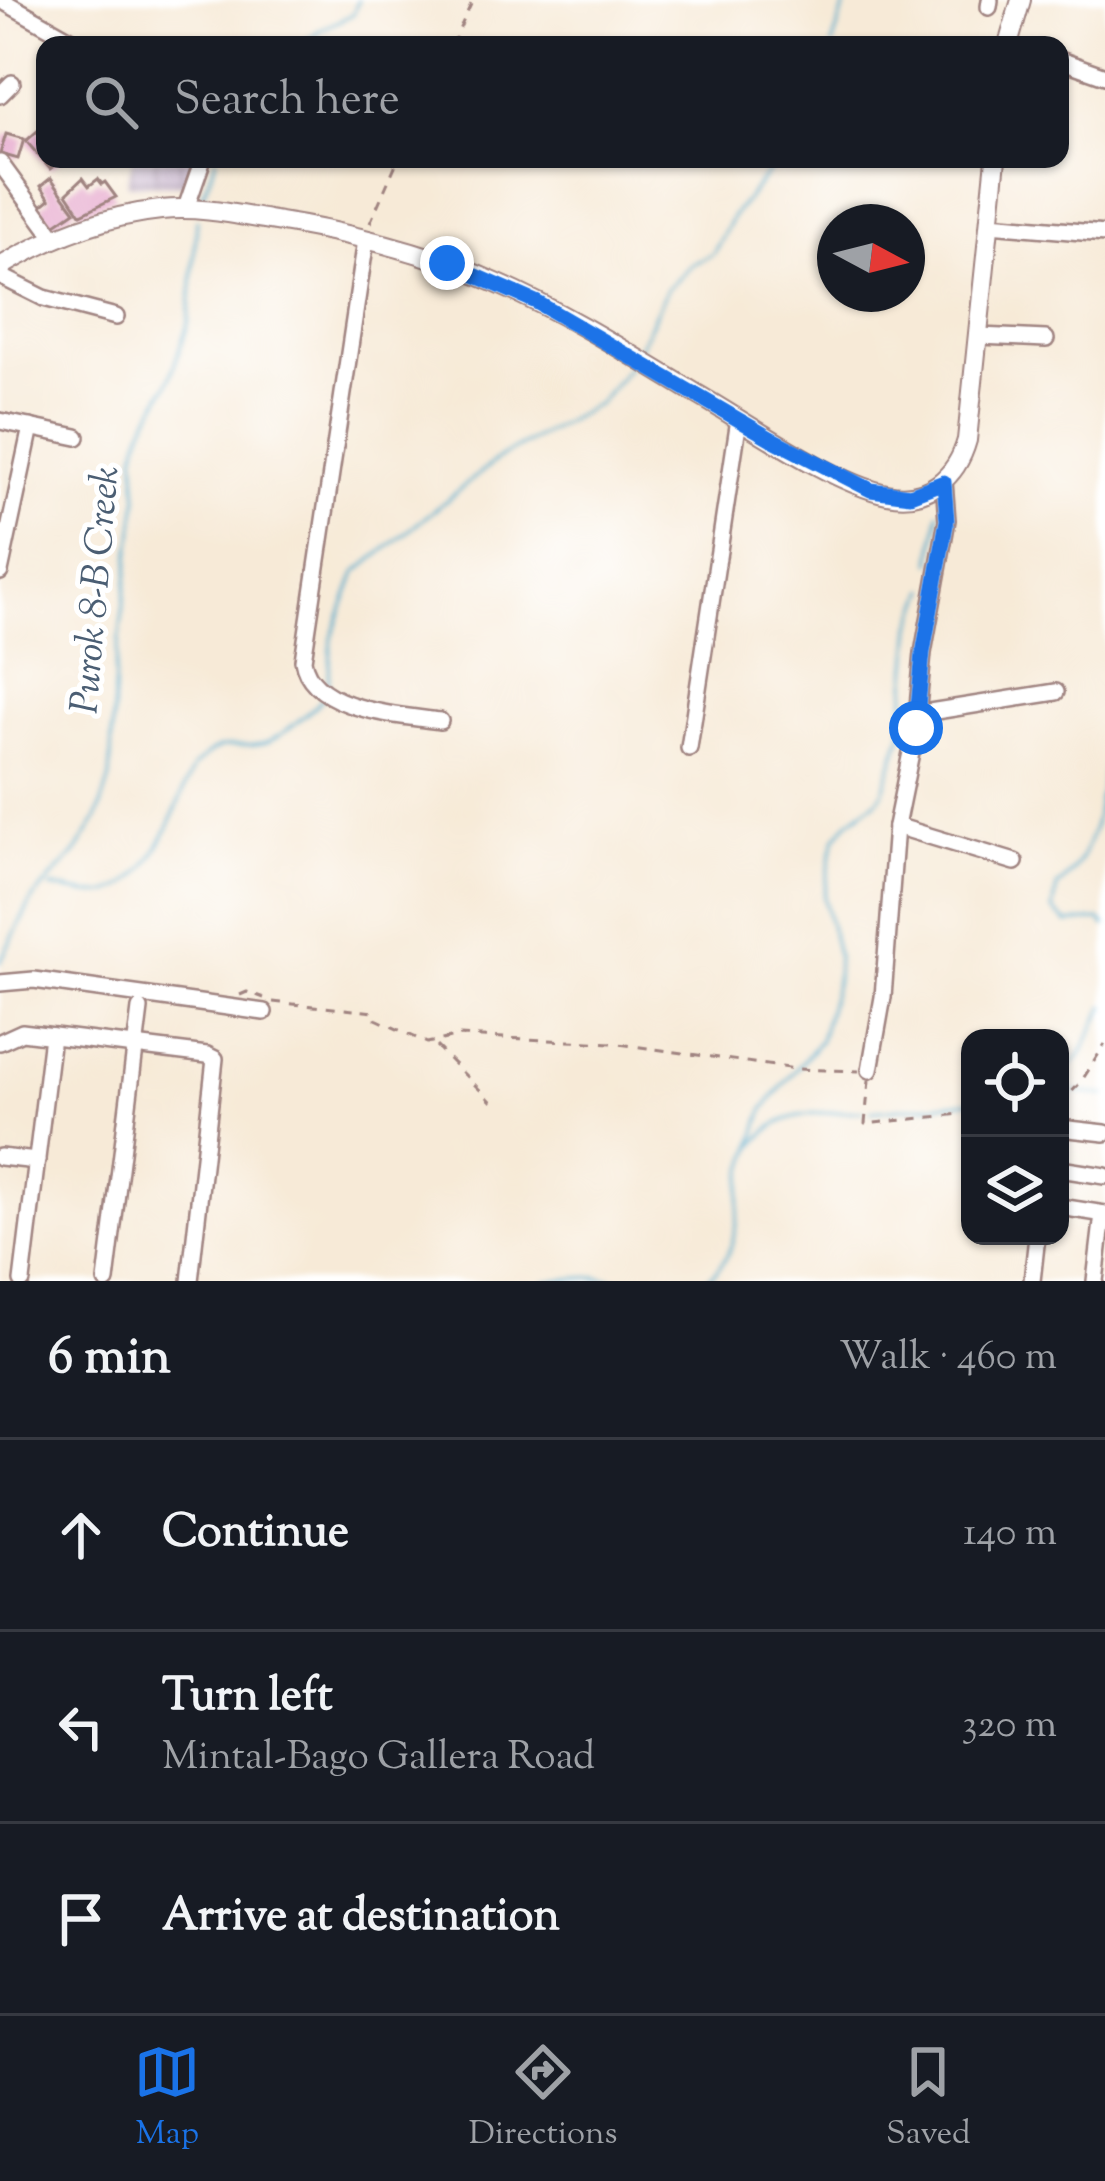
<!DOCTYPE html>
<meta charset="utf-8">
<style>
:root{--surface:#171b24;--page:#20242c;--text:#f1f3f6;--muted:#9ea1a6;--line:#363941;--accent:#1a73e8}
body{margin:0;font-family:"Sorts Mill Goudy",serif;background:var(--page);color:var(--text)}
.controls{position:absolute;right:36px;bottom:36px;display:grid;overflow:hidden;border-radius:24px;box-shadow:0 3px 9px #0004}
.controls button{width:108px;height:108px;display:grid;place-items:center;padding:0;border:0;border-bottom:3px solid var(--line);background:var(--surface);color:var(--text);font:60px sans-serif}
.compass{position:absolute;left:817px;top:204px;width:108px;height:108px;border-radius:50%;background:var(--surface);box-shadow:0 3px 9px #0004;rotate:97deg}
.stop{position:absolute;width:36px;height:36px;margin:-27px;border:9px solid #1a73e8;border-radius:50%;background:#fff}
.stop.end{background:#1a73e8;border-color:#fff;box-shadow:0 3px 12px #0008}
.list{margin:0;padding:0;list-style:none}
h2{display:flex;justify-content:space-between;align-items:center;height:156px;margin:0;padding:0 48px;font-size:51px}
h2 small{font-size:39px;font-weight:400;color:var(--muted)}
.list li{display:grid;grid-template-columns:78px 1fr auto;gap:36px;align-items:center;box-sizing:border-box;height:192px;padding:0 48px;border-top:3px solid var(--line)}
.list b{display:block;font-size:45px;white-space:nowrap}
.list p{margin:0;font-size:39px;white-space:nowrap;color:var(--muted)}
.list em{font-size:39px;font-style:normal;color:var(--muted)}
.icon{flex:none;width:66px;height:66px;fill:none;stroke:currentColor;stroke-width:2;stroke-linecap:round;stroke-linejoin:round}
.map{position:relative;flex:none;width:1105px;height:1281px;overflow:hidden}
.search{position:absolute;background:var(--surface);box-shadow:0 3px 9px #0004;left:36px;right:36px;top:36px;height:132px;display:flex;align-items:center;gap:30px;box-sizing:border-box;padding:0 42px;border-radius:24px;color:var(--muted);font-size:45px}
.sheet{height:732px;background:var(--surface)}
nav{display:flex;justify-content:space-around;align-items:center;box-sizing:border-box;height:168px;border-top:3px solid var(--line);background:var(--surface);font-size:33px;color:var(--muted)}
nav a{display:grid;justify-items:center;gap:6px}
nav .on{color:var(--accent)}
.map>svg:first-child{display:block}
</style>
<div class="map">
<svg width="1105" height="1281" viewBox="0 0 1105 1281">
<defs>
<pattern id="industrial-grid" width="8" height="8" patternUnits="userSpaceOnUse" patternTransform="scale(3)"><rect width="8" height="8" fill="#cebed1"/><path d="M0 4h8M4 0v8" fill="none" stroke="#b2a3b4"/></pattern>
</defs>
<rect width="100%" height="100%" fill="#fff"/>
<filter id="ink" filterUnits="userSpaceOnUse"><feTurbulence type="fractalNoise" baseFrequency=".00833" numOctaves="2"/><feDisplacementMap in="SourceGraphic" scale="24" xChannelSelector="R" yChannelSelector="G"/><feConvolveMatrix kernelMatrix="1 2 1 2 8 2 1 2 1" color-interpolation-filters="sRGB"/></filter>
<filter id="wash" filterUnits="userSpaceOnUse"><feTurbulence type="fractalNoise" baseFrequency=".004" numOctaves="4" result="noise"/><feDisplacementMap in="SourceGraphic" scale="48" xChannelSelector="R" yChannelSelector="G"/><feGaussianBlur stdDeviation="2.7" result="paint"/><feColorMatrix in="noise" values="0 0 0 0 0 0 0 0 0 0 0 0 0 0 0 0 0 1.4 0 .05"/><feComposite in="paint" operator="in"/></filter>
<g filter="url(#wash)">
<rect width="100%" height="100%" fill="#f7ead7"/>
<polygon fill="url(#industrial-grid)" points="133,159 195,159 188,185 126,185"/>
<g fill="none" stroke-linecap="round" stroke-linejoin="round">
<g stroke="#4caacb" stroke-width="3">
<polyline points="302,45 318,31 353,14 358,0"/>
<polyline points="832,45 847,0"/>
<polyline points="201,201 216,159"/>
<polyline points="639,348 667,289 692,264 713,254 733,216 779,159"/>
<polyline points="932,562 939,512"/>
<polyline points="328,687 332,637 356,573 499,458 599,403 629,366"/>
<path d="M1105 764C1098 809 1094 857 1057 887L1053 910 1068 923 1100 920 1105 926"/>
<path d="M51 887C69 890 92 897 109 893 155 880 176 806 193 768 224 735 227 751 262 744 277 741 312 710 323 698"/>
<polyline points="0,962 33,898 76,852 97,819 110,778 115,671 138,497 135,455 144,427 168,384 189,321 197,220"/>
<polyline points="1060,1074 1080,1057 1105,1006"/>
<polyline points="1060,1091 1105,1095"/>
<polyline points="871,1111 970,1101"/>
<polyline points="752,1148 764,1109 820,1040 836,981 837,955 824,898 831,854 836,837 848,822 878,800 884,790 902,734 913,625 927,589"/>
<polyline points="545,1281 595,1277 622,1281"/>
<path d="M704 1281C763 1243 714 1149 786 1120 809 1111 838 1112 863 1111"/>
</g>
</g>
<g id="blocks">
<g fill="#e4a0c8">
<polygon points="41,128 45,133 45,159 62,159 50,169 26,141"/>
<polygon points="6,134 24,139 18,159 0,154"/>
<polygon points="51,178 75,211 53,226 40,207 50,199 41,186"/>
<polygon points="83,178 89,186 98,179 102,184 105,182 116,197 81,214 67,193"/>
</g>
</g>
</g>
<g filter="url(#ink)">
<use href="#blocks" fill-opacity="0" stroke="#a08481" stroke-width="3"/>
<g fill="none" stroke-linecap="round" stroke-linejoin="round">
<g stroke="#a08481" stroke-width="20">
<g id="minor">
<polyline points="1,0 81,45"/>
<polyline points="989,7 990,0"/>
<polyline points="1060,60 1105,76"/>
<polyline points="0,95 12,83"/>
<polyline points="0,163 54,237"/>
<polyline points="186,208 203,159"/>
<polyline points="990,224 1105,234"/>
<path d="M366 240 303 660C311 711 399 715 440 721"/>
<polyline points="0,276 44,298 116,317"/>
<polyline points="979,336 1046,339"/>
<polyline points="0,421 77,437"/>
<polyline points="0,572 31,427"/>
<polyline points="917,714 1056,692"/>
<polyline points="689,748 739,419"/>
<polyline points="896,826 1015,862"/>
<polyline points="0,983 34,980 264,1012"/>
<polyline points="0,1042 22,1032 207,1055 215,1059 190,1281"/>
<polyline points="870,1070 883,997 896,826 916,728 923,653 947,520 944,481"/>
<polyline points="1060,1128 1105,1133"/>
<polyline points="0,1157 37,1161"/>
<polyline points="1060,1169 1105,1176"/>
<polyline points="1060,1207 1105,1214"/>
<polyline points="22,1281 52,1036"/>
<polyline points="106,1281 140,1009"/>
<polyline points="1032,1281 1037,1236"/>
<polyline points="1095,1281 1103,1214"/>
</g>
</g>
<g stroke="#a08481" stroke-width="22">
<g id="major">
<polyline points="1008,45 1021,0"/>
<path d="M0 267C50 237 102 216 161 210 197 206 234 214 269 220 346 232 425 251 496 283 565 313 630 354 695 393 746 422 832 483 887 494 928 503 957 476 967 440L996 159"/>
</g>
</g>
<g stroke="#a08481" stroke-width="3" stroke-dasharray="9 9" stroke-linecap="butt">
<polyline points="452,45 473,0"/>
<polyline points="370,223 398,159"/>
<polyline points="240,995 247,992 264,998"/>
<polyline points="273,1002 374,1012 376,1019 427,1043 460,1036 612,1043 796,1069 859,1071"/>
<polyline points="436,1046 492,1102"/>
<polyline points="869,1080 865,1124 970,1113"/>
<polyline points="1060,1104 1081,1082 1105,1044"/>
</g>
<use href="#minor" stroke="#fff" stroke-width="15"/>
<use href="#major" stroke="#fff" stroke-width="18"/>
</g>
</g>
<g fill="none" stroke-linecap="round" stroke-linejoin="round" filter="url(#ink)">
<polyline stroke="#1a73e8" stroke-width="15" points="447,263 536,302 770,438 871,490 910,495 944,482 947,520 923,653 916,728"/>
</g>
<g text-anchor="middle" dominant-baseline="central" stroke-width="10" stroke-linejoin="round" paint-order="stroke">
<g font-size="39" font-style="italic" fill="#4b5e73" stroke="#fff">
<text transform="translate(98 590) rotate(-85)">Purok 8-B Creek</text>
</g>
</g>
</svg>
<div class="controls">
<button><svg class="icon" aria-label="locate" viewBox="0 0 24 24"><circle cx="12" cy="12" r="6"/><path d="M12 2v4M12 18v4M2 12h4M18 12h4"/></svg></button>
<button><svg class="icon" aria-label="layers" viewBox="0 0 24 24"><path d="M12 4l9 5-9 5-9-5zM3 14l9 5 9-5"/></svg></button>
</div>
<svg class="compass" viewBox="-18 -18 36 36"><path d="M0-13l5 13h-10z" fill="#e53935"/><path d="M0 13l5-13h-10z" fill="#9ea1a6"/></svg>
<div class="stop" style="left:916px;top:728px"></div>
<div class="stop end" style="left:447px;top:263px"></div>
<div class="search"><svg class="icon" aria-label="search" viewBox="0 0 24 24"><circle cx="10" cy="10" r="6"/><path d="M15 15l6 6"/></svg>Search here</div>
</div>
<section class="sheet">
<h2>6 min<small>Walk · 460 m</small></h2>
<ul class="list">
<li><svg class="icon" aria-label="ahead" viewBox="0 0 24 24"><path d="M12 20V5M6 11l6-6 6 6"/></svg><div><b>Continue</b></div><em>140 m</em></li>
<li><svg class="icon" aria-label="left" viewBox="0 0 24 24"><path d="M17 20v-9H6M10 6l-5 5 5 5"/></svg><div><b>Turn left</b><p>Mintal-Bago Gallera Road</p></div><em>320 m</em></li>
<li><svg class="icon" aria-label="arrive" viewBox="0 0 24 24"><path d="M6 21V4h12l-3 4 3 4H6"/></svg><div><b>Arrive at destination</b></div></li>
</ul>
</section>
<nav>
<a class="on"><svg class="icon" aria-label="map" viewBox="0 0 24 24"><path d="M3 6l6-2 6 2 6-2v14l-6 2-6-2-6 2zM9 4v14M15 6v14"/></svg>Map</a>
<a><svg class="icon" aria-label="directions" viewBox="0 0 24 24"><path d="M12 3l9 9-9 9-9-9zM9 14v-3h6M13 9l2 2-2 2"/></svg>Directions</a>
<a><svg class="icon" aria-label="saved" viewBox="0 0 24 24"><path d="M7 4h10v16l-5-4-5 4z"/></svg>Saved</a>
</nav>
